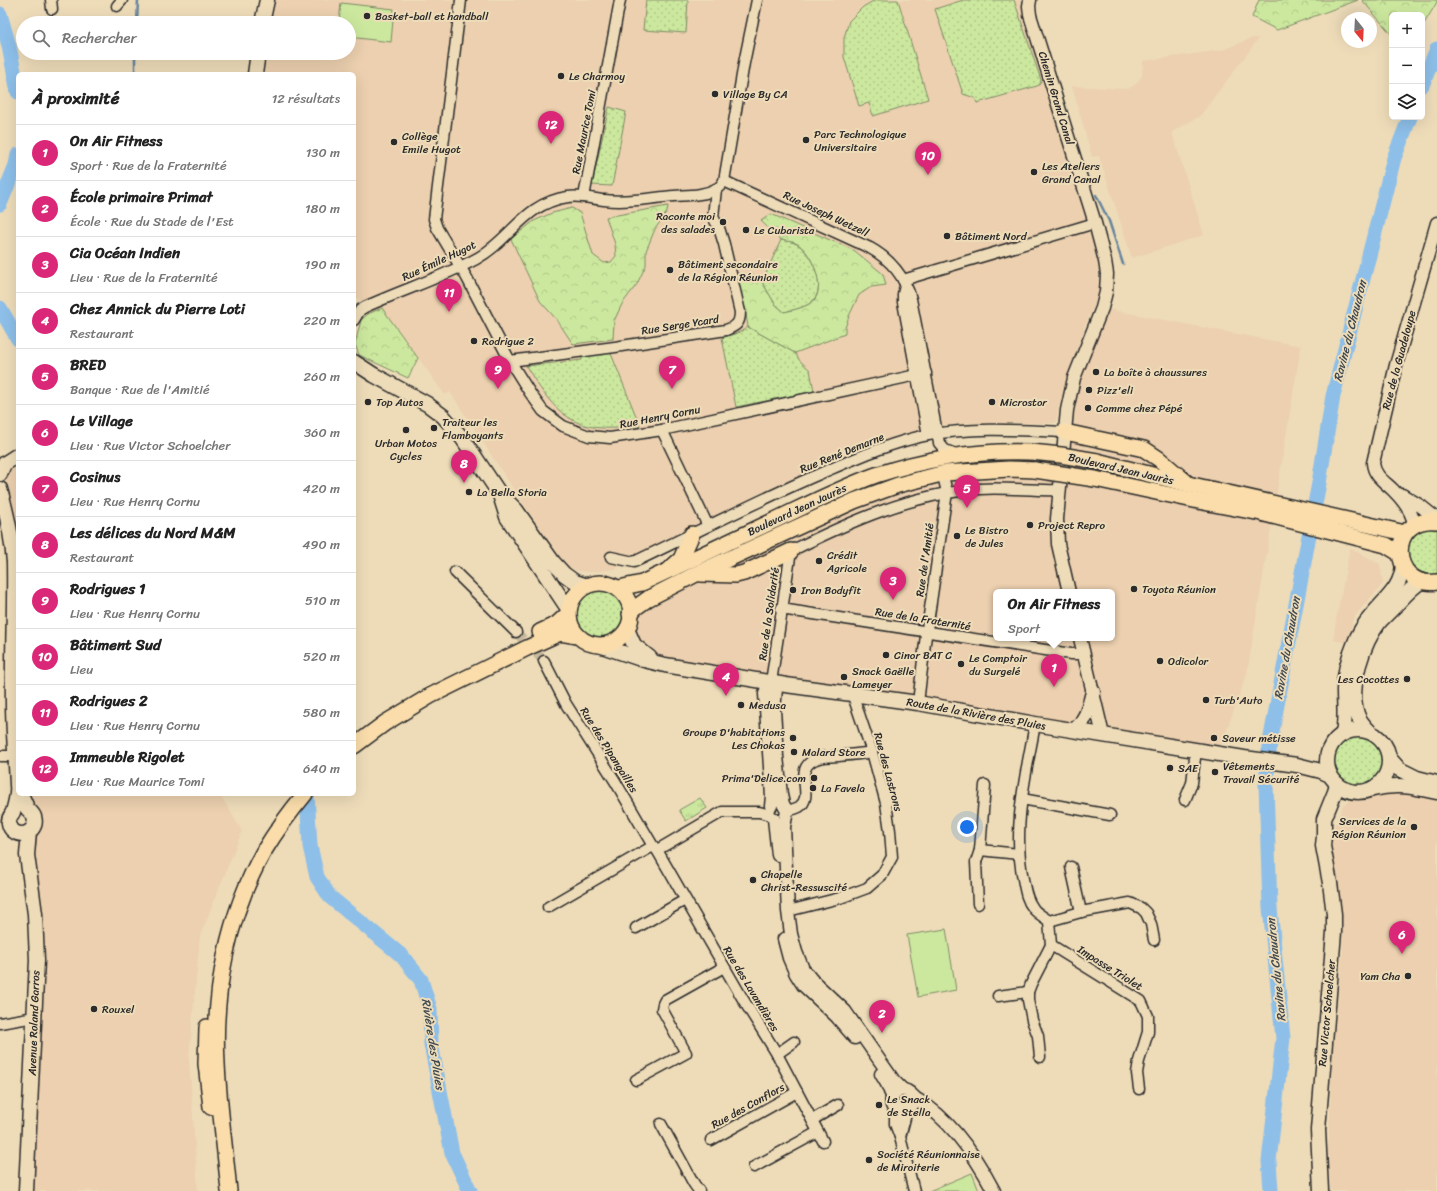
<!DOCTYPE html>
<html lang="fr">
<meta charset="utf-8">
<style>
:root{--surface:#fff;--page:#f6f6f6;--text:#222;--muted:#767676;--line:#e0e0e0;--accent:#db2777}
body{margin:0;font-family:Sriracha,sans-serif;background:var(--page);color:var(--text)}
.controls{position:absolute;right:12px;top:12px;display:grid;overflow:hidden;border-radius:6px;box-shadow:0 4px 16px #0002}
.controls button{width:36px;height:36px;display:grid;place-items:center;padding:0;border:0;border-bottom:1px solid var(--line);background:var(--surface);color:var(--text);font:20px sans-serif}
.compass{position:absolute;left:1341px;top:12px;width:36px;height:36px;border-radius:50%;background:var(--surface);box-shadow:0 4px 16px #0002;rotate:162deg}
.you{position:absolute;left:967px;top:827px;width:14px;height:14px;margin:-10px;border:3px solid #fff;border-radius:50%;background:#1a73e8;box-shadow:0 0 0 6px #1a73e833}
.badge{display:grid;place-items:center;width:26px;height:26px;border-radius:50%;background:var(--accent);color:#fff;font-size:13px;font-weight:700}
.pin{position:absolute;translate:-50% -33px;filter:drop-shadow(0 1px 2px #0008)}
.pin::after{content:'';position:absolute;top:21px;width:14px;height:12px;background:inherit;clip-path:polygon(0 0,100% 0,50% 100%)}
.popup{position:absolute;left:993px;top:589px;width:122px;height:52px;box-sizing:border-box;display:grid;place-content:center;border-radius:6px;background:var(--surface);filter:drop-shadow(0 1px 3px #0005);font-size:13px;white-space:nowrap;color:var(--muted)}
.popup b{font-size:15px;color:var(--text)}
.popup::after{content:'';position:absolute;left:50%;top:100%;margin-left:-8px;border:8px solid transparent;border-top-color:var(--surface)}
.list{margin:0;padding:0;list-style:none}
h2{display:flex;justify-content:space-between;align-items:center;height:52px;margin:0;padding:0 16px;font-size:17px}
h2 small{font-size:13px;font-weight:400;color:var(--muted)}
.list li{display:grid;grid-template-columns:26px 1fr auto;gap:12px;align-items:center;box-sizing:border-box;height:56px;padding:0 16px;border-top:1px solid var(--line)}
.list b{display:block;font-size:15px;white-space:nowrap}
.list p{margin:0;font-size:13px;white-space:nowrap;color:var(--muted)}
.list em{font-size:13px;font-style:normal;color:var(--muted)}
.icon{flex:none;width:22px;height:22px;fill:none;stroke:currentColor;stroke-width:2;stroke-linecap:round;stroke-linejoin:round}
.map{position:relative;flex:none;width:1437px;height:1191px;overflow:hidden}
.search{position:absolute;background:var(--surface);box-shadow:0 4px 16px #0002;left:16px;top:16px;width:340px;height:44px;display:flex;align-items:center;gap:10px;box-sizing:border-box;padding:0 14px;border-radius:22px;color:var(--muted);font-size:15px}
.panel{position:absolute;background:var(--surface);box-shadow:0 4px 16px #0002;left:16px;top:72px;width:340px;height:724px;border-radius:6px}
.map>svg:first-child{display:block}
</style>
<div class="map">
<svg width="1437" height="1191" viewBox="0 0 1437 1191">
<defs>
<pattern id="grass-dots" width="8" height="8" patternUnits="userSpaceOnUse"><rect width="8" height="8" fill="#cce89e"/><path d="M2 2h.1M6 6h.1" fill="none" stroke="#afc788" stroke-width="1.8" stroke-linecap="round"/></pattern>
<pattern id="forest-crowns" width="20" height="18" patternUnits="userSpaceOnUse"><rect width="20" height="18" fill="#cce89e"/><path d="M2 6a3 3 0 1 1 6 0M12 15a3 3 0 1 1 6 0" fill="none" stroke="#afc788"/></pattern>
<pattern id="park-tufts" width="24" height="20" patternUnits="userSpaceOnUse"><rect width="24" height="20" fill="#cce89e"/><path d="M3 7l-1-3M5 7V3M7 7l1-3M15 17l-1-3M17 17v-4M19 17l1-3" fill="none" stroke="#afc788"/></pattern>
</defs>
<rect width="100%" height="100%" fill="#eedcb9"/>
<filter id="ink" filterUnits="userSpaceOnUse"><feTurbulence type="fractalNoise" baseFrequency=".025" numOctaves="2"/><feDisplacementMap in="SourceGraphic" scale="8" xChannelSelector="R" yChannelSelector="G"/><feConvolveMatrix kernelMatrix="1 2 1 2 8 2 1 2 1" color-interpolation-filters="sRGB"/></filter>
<g filter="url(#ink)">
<g fill="#ecd0af" fill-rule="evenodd">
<polygon points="273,0 1021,0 1095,235 1098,264 1099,295 1086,324 1067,379 1059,406 1056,423 975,423 941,426 913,432 832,460 757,495 615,569 591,572 577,571 567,567 522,502 450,392 445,395 382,308 368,314 360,300 354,296 354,74 265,74 266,53 349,53 349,23 270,23"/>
<polygon points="1252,38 1259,38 1200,116 1172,132 1204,235 1132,258 1099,156 1092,157 1072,86 1128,89 1136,84 1142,76 1143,61 1222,50"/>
<path d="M1102 308 1301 346 1247 674 1218 754 665 665 627 629 630 614 854 501 945 473 1061 476 1067 410ZM996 592H1112V638H996Z"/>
<polygon points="18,455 18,794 220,794 242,831 200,936 189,1058 198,1191 26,1191 37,960 35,914 27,855 18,834 24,834 29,832 35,824 35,819 33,813 28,810 23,808 17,809 12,812 17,787 14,756 13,703 14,562 13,540 9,521 0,489 0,472 2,467 7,461"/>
<polygon points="1350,548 1380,564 1383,584 1360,610 1352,621 1352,626 1355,629 1346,643 1333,640 1336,620"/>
<polygon points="1406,779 1437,786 1437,1191 1331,1191 1328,1152 1333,1051 1343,949 1341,917 1331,846 1334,828 1343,805 1351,800 1370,796"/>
</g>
<g fill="url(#grass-dots)" stroke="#7c8a64">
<polygon points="646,0 688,0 686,33 643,30"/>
<polygon points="875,0 898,0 928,99 873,116 869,103 859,106 844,57 844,38 849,21 863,7"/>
<polygon points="963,0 1014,0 1041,80 1040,84 1037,86 977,103 975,98 963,94 935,9"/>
<polygon points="609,107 626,112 612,186 592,185"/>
<path d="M781 240C788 241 795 242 801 247 812 257 825 284 815 298 810 307 793 310 784 312L775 304 762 282Z"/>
<polygon points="748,327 795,353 800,361 810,370 814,391 736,407 722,338 740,332"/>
<path d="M610 351 640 426C628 427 615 429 603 428 564 427 545 397 526 366L582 360 581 354Z"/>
<polygon points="1437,527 1437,576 1422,575 1407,562 1407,542 1419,528"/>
<circle cx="601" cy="614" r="24"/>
<circle cx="1359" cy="759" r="25"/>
</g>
<g fill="url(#forest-crowns)" stroke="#7c8a64">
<polygon points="1259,0 1358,0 1277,30 1252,17"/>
<polygon points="1362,0 1437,0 1437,2 1422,27 1422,15 1392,15 1392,35"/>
<polygon points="668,206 667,212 655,229 646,251 646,265 637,284 622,304 614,321 613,339 573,344 557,320 540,301 511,239 534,221 552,213 572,208 580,213 593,255 604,263 611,262 616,256 615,244 606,217"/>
<path d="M771 214 855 251 883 274 886 285 871 287 859 295 849 316 845 328V334L795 353 748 327 745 308 735 273 754 275 762 282 775 304 784 312C793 310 809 307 815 299 825 285 812 254 799 245 794 241 788 242 782 240 776 238 766 225 761 221Z"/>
<polygon points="382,308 418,358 408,378 359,355 355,344 361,320 368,314"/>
</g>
<polygon fill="url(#park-tufts)" stroke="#7c8a64" points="700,798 707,808 686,821 679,810"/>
<g fill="#cce89e" stroke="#7c8a64">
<polygon points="341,3 394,9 391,42 349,37 349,23 339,23"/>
<polygon points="946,929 956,990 918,997 907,935"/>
<polygon points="972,1173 979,1191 929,1191"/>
</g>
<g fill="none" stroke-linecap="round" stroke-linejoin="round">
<g stroke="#66849d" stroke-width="2.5">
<polyline points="137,23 138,0"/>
<polyline points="135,74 135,53"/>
<polyline points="1096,195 1109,221 1123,264"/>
</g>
<g stroke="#8dbfe9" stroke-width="15">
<polyline points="0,14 9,46 18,92"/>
<polyline points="1422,85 1437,49"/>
<polyline points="0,204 16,165 18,155"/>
<polyline points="0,308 18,339"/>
<polyline points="307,794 310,846 317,877 330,897 402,956 421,980 430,1009 431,1044 452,1153 470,1191"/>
<polyline points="1271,1191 1269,1161 1283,1038 1270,908 1266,784 1270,742 1319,483 1333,396 1394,158 1410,117"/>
</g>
<polyline stroke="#c7b99d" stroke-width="10" stroke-dasharray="10 5" stroke-linecap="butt" points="516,632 544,661"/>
<g stroke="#2b2b2b" stroke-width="13">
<g id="minor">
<polyline points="51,0 52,9"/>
<polyline points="461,0 434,219 437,228 467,278 510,361 530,393 543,411 563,426 589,436 610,438 662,430 926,373"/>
<polyline points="117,6 122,0"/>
<path d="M724 181 870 248C890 259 905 277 911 299L939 443 945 450 958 455"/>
<polyline points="584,197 620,0"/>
<polyline points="903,280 1095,223"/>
<polyline points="905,286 903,294 903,302 928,435"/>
<path d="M354 320 360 310 365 307C402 290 441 278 476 259 511 240 524 203 568 197 581 195 592 199 604 200 627 203 651 198 674 196 687 195 703 196 716 189 719 188 722 184 724 181L744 63 757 0"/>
<path d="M510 361 615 347 726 330C736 326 740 324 740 312L724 244 719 228 713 217 716 189"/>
<polyline points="662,430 708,526"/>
<path d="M611 557 634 562C695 533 755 502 817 475 852 460 891 442 928 435 973 427 1019 430 1065 432"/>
<polyline points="455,572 516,632"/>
<polyline points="781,609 1071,654 1084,654"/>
<polyline points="544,661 566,704 615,781 653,846 657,850 744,1001 777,1054 823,1141"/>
<path d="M771 682 791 551C851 521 912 494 979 489 1005 487 1032 491 1059 490"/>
<polyline points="918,703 925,643 947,492 944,480 945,473"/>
<path d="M1035 724C1026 775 1012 827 1023 879 1025 889 1026 899 1033 908 1036 913 1044 917 1049 921"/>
<polyline points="0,756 14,756"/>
<polyline points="1022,799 1110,815"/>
<polyline points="1185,800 1192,783 1196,750"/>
<path d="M787 811C790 810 795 809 799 807 816 796 791 769 816 759 823 756 831 757 838 756 849 755 861 754 872 752"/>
<polyline points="657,850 722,812 759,812 771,815"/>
<polyline points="980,850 1019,854"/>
<polyline points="1071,867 1081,912"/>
<polyline points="978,904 976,862 980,850 985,785"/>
<polyline points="548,907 653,846"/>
<polyline points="788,911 840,898 867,888 882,875 892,857 890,831 886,803 872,752 852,693"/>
<polyline points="1049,921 1081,912 1130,903 1141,908 1146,913 1151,924 1154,940"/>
<polyline points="636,928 685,900"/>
<polyline points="1051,945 1141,1001 1148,1016 1148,1032 1139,1061 1137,1073 1139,1089"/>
<polyline points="998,996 1028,992"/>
<polyline points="0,1023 35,1017"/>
<polyline points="777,1054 794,1042"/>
<polyline points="1040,1057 1038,1036 1032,1020 1028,1000 1028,992 1031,984 1051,945 1049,921"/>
<polyline points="636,1080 686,1053 662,1009 663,1004 665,1000 724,967"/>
<polyline points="895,1109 895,1124 900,1137 914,1191"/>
<polyline points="812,1120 838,1105"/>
<polyline points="661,1124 694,1184 699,1191"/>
<polyline points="900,1137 905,1118 905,1111"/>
<polyline points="711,1140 797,1092"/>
<polyline points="754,1167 818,1132"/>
</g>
</g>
<g stroke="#2b2b2b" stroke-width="15">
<g id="tertiary">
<polyline points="1030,0 1029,6 1030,15 1095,223 1105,261 1107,274 1106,292 1102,308 1074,378 1067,410 1057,519 1058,544 1069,592"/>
<polyline points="1402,495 1422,507 1437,519"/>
<path d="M1414 525C1413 512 1403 500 1393 490 1385 482 1374 476 1373 463L1396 365 1437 223"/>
<polyline points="1080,638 1103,735"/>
<polyline points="771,806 772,796 765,694 767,687 771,682 776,689 774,710 777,756 781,795 783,804 787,811 784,827 788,911 791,934 796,952 803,969 811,979 845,1011 894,1081 903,1090"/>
<polyline points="774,819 778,855"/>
<polyline points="784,939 789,958 796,974 803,985 837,1017 855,1038"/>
<polyline points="881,1074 887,1084 892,1096"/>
<path d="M913 1097V1104L909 1109C883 1119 889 1083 907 1091 911 1093 914 1098 918 1100 952 1120 976 1157 994 1191"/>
</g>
</g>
<g stroke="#2b2b2b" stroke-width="17">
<g id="secondary">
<polyline points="262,23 267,0"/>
<polyline points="255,74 258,53"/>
<polyline points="354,362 374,375 427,404 443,416 463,439 499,493 516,510 553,562 564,574 575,582 587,586"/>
<polyline points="0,474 4,464 18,455"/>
<path d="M0 489C7 514 12 536 14 562 15 609 12 656 13 703 13 730 16 758 17 785 18 792 15 805 13 812 11 816 8 818 9 823 10 830 16 834 22 834 30 834 37 826 34 817 33 813 29 811 27 808 25 803 23 799 21 794"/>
<polyline points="500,495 507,517 569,610"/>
<polyline points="627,629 634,645 650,658"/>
<polyline points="599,645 644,660 665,665 786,685 918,703 1035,724 1244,758 1297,765 1321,771 1330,775"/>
<circle cx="1358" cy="761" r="31"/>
<path d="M1075 730C1087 719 1089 707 1093 692"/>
<path d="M1369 731C1364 726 1359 720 1357 714 1348 686 1363 643 1380 621 1386 615 1392 609 1397 604 1405 595 1412 587 1422 581"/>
<path d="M1343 734C1346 719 1344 705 1344 690 1344 675 1348 659 1354 645 1358 634 1365 623 1373 614 1387 597 1401 588 1403 565"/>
<polyline points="1390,759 1399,769 1417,778 1437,783"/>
<path d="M1373 789C1397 783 1414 787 1437 792"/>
<polyline points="26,1191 37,960 35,914 27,855 29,832"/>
<polyline points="1321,1191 1318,1130 1334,932 1334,914 1330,883 1323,846 1324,836 1324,819 1335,792 1337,784"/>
</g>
</g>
<g stroke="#2b2b2b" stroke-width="18">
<g id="primary">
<polyline points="1065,432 1144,449 1159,459 1186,482"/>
<polyline points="1097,461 1188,484 1405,533"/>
<polyline points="1095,479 1203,502 1261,513 1386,545 1399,553"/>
<path d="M1437 521C1387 515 1389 589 1437 582"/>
<polyline points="672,567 681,559 692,534"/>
<polyline points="701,574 736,575 744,573 791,551"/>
<circle cx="600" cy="614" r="31"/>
<path d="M619 588 642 583C685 563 728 542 771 522 805 506 840 488 876 475 927 458 978 450 1031 452"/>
<polyline points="630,614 635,608 649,598 698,573 854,501 898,485 945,473 1009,469 1035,470"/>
<polyline points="540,632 557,624 569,613"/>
<polyline points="354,746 385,723 430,696 527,648 560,633 578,636"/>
<polyline points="207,1027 206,1064 211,1107"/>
<path d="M229 1191C225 1149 219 1106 217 1064 213 991 228 915 264 851 276 831 290 812 305 794"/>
</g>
</g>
<use href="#minor" stroke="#eedcb9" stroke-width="10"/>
<use href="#tertiary" stroke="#eedcb9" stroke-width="12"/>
<use href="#secondary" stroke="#eedcb9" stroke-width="14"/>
<use href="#primary" stroke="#faddab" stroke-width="15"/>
<g stroke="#2b2b2b" stroke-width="18" stroke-linecap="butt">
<g id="primary-bridge">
<polyline points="1031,452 1061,455 1097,461"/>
<polyline points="1035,470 1095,479"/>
</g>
</g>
<use href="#primary-bridge" stroke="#faddab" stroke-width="15"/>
</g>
</g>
<g fill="#2b2b2b" stroke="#eedcb9" stroke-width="1.5">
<circle cx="367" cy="16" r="4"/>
<circle cx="561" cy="76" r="4"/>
<circle cx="715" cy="94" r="4"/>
<circle cx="806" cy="140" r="4"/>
<circle cx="394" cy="142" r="4"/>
<circle cx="1034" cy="172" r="4"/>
<circle cx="723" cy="222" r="4"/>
<circle cx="746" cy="230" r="4"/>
<circle cx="947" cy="236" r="4"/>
<circle cx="670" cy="270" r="4"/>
<circle cx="474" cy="341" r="4"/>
<circle cx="1096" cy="372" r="4"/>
<circle cx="1089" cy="390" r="4"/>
<circle cx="368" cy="402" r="4"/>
<circle cx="992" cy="402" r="4"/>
<circle cx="1088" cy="408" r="4"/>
<circle cx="434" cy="428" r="4"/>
<circle cx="406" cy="430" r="4"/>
<circle cx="469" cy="492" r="4"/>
<circle cx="1030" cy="525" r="4"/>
<circle cx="957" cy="536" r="4"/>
<circle cx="819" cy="561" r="4"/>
<circle cx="1134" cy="589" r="4"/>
<circle cx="793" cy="590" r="4"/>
<circle cx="886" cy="655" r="4"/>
<circle cx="1160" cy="661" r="4"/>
<circle cx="961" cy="664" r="4"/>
<circle cx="844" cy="677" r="4"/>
<circle cx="1407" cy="679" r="4"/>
<circle cx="1206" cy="700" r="4"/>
<circle cx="741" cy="705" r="4"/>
<circle cx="793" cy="738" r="4"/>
<circle cx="1214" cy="738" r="4"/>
<circle cx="794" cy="752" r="4"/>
<circle cx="1170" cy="768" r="4"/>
<circle cx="1215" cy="772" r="4"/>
<circle cx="814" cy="778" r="4"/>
<circle cx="813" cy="788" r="4"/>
<circle cx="1414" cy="827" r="4"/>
<circle cx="753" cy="880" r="4"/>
<circle cx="1408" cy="976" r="4"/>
<circle cx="94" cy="1009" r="4"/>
<circle cx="879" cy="1105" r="4"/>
<circle cx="869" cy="1160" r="4"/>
</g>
<g text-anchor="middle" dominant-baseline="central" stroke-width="4" stroke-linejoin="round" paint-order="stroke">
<g font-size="11" fill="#2b2b2b" stroke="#eedcb9" text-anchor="start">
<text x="375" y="16">Basket-ball et handball</text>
<text x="569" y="76">Le Charmoy</text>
<text x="723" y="94">Village By CA</text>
<text x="814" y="134">Parc Technologique<tspan x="814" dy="13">Universitaire</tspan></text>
<text x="402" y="136">Collège<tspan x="402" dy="13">Emile Hugot</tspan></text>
<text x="1042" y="166">Les Ateliers<tspan x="1042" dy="13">Grand Canal</tspan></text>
<text x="715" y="216" text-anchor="end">Raconte moi<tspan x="715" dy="13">des salades</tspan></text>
<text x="754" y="230">Le Cubarista</text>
<text x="955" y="236">Bâtiment Nord</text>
<text x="678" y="264">Bâtiment secondaire<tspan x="678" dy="13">de la Région Réunion</tspan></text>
<text x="482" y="341">Rodrigue 2</text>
<text x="1104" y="372">La boîte à chaussures</text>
<text x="1097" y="390">Pizz'eli</text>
<text x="376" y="402">Top Autos</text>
<text x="1000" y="402">Microstor</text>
<text x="1096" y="408">Comme chez Pépé</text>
<text x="442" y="422">Traiteur les<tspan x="442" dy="13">Flamboyants</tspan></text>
<text x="406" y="443" text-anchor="middle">Urban Motos<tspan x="406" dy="13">Cycles</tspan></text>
<text x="477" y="492">La Bella Storia</text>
<text x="1038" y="525">Project Repro</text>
<text x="965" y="530">Le Bistro<tspan x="965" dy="13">de Jules</tspan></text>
<text x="827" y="555">Crédit<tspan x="827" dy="13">Agricole</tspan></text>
<text x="1142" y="589">Toyota Réunion</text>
<text x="801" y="590">Iron Bodyfit</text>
<text x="894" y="655">Cinor BAT C</text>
<text x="969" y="658">Le Comptoir<tspan x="969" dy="13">du Surgelé</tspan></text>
<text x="1168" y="661">Odicolor</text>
<text x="852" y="671">Snack Gaëlle<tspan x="852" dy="13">Lameyer</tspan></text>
<text x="1399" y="679" text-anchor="end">Les Cocottes</text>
<text x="1214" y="700">Turb'Auto</text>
<text x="749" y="705">Medusa</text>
<text x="785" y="732" text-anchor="end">Groupe D'habitations<tspan x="785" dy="13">Les Chokas</tspan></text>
<text x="1222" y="738">Saveur métisse</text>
<text x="802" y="752">Malard Store</text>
<text x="1223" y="766">Vêtements<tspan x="1223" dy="13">Travail Sécurité</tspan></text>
<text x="1178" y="768">SAE</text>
<text x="806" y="778" text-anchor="end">Prima'Delice.com</text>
<text x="821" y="788">La Favela</text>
<text x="1406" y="821" text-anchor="end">Services de la<tspan x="1406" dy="13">Région Réunion</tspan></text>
<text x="761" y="874">Chapelle<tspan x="761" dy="13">Christ-Ressuscité</tspan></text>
<text x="1400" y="976" text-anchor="end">Yam Cha</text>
<text x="102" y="1009">Rouxel</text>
<text x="887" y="1099">Le Snack<tspan x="887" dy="13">de Stella</tspan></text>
<text x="877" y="1154">Société Réunionnaise<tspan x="877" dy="13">de Miroiterie</tspan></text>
</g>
<g font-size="11" fill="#2b2b2b" stroke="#eedcb9">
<text transform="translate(1056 98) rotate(73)">Chemin Grand Canal</text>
<text transform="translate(584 132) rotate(-79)">Rue Maurice Tomi</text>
<text transform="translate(826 214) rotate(25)">Rue Joseph Wetzell</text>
<text transform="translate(439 261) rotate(-25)">Rue Émile Hugot</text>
<text transform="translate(680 325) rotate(-9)">Rue Serge Ycard</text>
<text transform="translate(1399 360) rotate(-75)">Rue de la Guadeloupe</text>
<text transform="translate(660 417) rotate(-11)">Rue Henry Cornu</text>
<text transform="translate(842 453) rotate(-22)">Rue René Demarne</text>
<text transform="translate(1121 469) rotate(13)">Boulevard Jean Jaurès</text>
<text transform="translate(797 510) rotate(-25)">Boulevard Jean Jaurès</text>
<text transform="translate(925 560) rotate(-82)">Rue de l'Amitié</text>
<text transform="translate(769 614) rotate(-82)">Rue de la Solidarité</text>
<text transform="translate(923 619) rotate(9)">Rue de la Fraternité</text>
<text transform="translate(976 714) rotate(10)">Route de la Rivière des Pluies</text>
<text transform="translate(609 750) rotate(58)">Rue des Pipangailles</text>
<text transform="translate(888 772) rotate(75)">Rue des Lastrons</text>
<text transform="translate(1110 968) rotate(32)">Impasse Triolet</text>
<text transform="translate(751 989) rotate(59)">Rue des Lavandières</text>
<text transform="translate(1327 1013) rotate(-85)">Rue Victor Schoelcher</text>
<text transform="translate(34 1023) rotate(-88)">Avenue Roland Garros</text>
<text transform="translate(748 1106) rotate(-29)">Rue des Conflors</text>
</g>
<g font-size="12" font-style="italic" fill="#3f4951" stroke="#eedcb9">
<text transform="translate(1350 331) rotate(-76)">Ravine du Chaudron</text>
<text transform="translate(1287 648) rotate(-80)">Ravine du Chaudron</text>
<text transform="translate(1276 970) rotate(-96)">Ravine du Chaudron</text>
<text transform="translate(433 1044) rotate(81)">Rivière des Pluies</text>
</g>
</g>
</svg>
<div class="controls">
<button>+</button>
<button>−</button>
<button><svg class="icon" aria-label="layers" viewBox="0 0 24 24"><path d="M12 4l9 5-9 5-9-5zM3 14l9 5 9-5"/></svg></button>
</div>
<svg class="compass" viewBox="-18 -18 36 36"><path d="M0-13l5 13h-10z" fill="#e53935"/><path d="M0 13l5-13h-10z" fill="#767676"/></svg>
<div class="you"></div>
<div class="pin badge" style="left:1054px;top:687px">1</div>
<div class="popup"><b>On Air Fitness</b>Sport</div>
<div class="pin badge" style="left:882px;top:1033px">2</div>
<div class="pin badge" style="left:893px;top:600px">3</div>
<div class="pin badge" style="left:726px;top:696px">4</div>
<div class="pin badge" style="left:967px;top:508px">5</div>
<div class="pin badge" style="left:1402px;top:954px">6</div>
<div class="pin badge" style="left:672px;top:389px">7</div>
<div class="pin badge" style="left:464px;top:483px">8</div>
<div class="pin badge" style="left:498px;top:389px">9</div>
<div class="pin badge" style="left:928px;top:175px">10</div>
<div class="pin badge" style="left:449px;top:312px">11</div>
<div class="pin badge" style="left:551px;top:144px">12</div>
<div class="search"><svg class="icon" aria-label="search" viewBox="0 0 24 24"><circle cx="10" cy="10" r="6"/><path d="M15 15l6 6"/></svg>Rechercher</div>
<section class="panel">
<h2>À proximité<small>12 résultats</small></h2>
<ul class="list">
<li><span class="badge">1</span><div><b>On Air Fitness</b><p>Sport · Rue de la Fraternité</p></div><em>130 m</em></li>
<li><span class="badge">2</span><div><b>École primaire Primat</b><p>École · Rue du Stade de l'Est</p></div><em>180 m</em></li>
<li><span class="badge">3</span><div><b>Cia Océan Indien</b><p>Lieu · Rue de la Fraternité</p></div><em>190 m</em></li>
<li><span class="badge">4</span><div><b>Chez Annick du Pierre Loti</b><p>Restaurant</p></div><em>220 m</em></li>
<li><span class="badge">5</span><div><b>BRED</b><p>Banque · Rue de l'Amitié</p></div><em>260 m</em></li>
<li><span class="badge">6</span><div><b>Le Village</b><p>Lieu · Rue Victor Schoelcher</p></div><em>360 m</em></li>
<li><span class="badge">7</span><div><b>Cosinus</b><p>Lieu · Rue Henry Cornu</p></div><em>420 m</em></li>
<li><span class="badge">8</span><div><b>Les délices du Nord M&amp;M</b><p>Restaurant</p></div><em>490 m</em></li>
<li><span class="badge">9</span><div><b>Rodrigues 1</b><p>Lieu · Rue Henry Cornu</p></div><em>510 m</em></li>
<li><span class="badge">10</span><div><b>Bâtiment Sud</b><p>Lieu</p></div><em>520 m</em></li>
<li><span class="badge">11</span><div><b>Rodrigues 2</b><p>Lieu · Rue Henry Cornu</p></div><em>580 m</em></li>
<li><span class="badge">12</span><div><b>Immeuble Rigolet</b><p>Lieu · Rue Maurice Tomi</p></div><em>640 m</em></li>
</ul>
</section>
</div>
